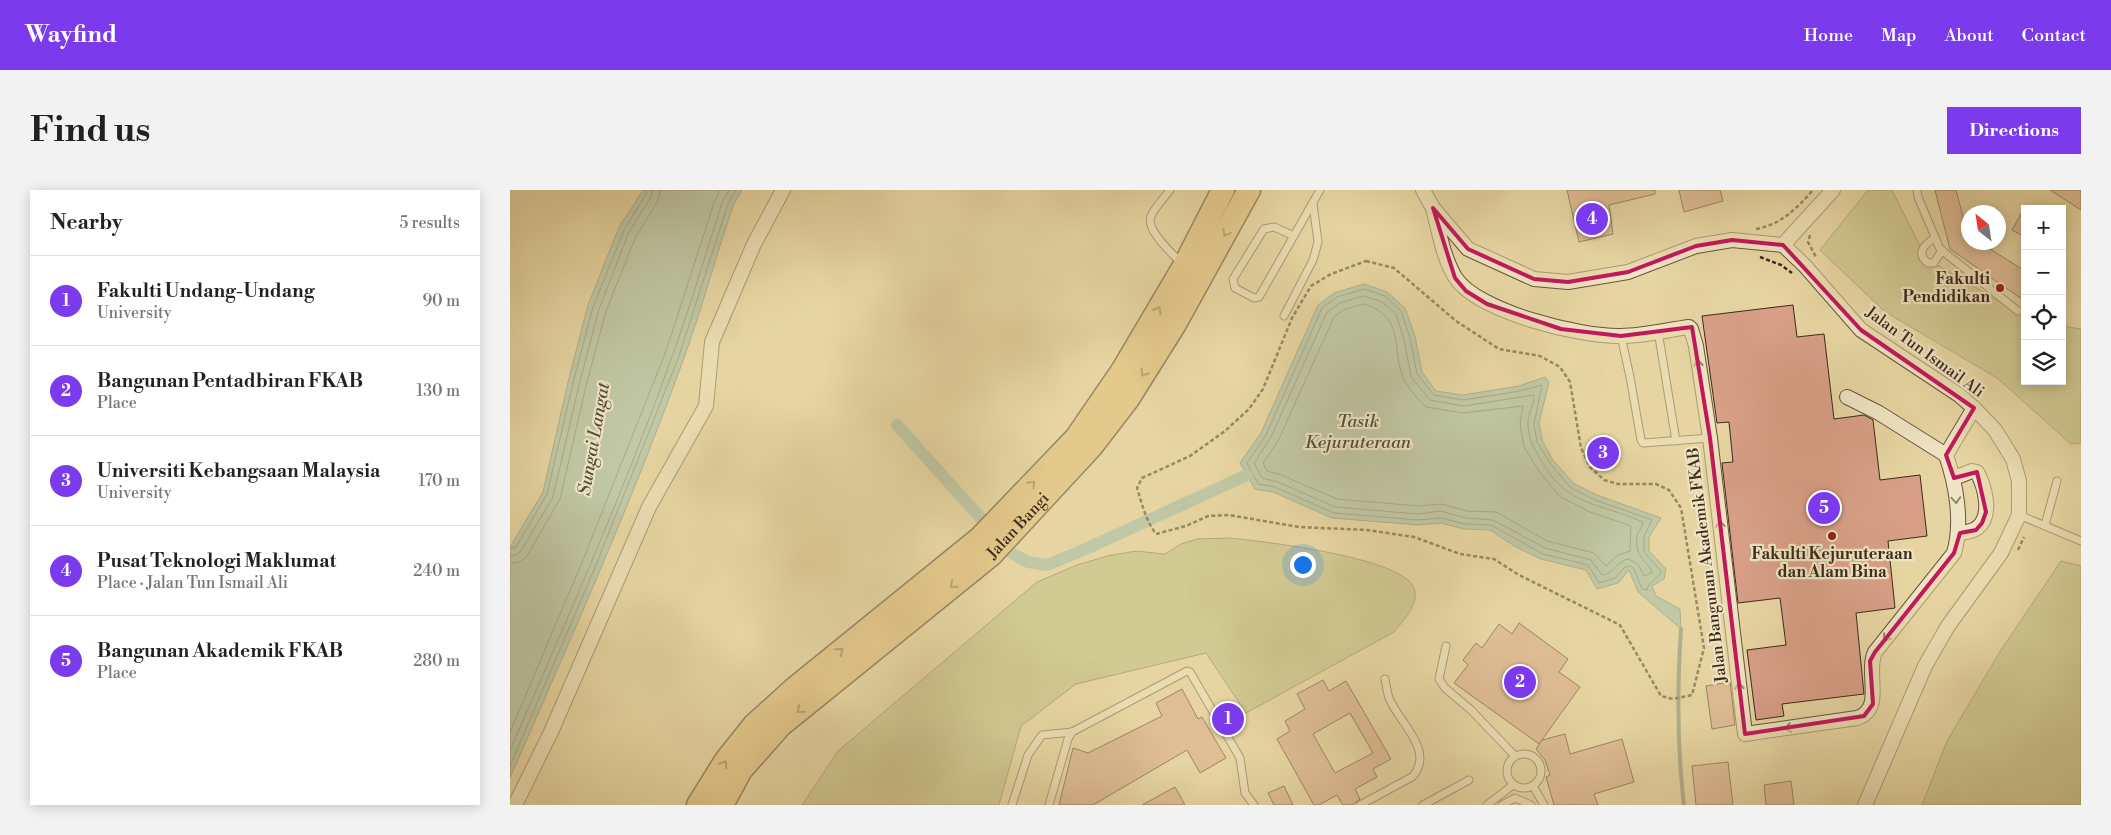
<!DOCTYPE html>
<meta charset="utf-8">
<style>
:root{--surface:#fff;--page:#f2f2f2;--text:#202124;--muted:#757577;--line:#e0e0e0;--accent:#7c3aed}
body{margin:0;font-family:"Libre Bodoni",serif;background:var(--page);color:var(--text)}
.controls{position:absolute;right:15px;top:15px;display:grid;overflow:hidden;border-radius:0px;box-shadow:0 2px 12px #0003}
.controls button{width:45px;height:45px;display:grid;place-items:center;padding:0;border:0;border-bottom:1px solid var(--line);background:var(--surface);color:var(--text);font:25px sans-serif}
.compass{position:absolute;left:1451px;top:15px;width:45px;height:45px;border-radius:50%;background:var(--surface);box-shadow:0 2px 12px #0003;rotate:330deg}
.you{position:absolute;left:792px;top:374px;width:18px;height:18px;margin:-12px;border:4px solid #fff;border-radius:50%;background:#1a73e8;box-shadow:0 0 0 8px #1a73e833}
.badge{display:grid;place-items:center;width:32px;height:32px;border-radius:50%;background:var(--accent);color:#fff;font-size:16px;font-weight:700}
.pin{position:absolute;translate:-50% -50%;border:2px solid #fff;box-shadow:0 1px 5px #0006}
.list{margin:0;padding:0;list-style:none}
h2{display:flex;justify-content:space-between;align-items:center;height:65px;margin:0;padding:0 20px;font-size:21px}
h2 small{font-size:16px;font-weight:400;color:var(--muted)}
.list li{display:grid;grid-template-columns:32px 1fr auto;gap:15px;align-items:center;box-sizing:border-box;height:90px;padding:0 20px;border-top:1px solid var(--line)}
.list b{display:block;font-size:19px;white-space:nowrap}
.list p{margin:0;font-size:16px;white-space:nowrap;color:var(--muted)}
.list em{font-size:16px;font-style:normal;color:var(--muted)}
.icon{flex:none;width:28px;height:28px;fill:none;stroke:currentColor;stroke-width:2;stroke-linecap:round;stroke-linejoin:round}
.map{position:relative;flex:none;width:1571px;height:615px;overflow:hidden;border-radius:0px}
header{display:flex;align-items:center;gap:30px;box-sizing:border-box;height:70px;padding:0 25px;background:var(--accent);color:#fff}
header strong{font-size:24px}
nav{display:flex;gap:28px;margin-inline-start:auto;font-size:18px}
.intro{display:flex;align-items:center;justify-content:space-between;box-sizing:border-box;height:120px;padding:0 30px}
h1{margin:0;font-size:35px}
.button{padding:12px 22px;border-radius:0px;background:var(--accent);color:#fff;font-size:18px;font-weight:700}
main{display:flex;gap:30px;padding:0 30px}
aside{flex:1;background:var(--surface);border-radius:0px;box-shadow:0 2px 12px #0003}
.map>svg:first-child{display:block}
</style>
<header>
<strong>Wayfind</strong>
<nav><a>Home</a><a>Map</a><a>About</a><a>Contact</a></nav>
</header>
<div class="intro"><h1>Find us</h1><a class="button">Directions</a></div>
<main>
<aside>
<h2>Nearby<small>5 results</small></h2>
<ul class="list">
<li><span class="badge">1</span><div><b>Fakulti Undang-Undang</b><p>University</p></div><em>90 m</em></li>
<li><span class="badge">2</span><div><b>Bangunan Pentadbiran FKAB</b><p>Place</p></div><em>130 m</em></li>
<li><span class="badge">3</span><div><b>Universiti Kebangsaan Malaysia</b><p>University</p></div><em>170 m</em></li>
<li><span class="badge">4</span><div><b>Pusat Teknologi Maklumat</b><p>Place · Jalan Tun Ismail Ali</p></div><em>240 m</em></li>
<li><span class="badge">5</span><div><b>Bangunan Akademik FKAB</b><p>Place</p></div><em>280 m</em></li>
</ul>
</aside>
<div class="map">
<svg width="1571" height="615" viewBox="0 0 1571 615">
<rect width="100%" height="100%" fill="#e6d5a2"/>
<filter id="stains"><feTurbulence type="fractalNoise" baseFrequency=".004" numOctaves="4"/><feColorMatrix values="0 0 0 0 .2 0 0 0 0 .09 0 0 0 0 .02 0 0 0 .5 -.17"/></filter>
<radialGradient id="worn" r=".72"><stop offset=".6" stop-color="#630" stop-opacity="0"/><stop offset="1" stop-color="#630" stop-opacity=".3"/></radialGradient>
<g fill="#bbbc80" stroke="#7b744d">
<polygon points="1358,0 1382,0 1416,68 1515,127 1515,191 1552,191 1552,136 1571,139 1571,253 1561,254 1487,188 1374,121 1310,60"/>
<path d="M719 348C751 351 892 367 904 398 910 413 893 431 884 442L736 523 696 463 566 494 511 536 489 615H292L328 561 527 392 567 375 597 366 626 361 655 364 671 354 687 349Z"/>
<polygon points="1551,371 1571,376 1571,615 1412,615 1437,551 1491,460"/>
</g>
<g fill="#96b8a8" stroke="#72806f">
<path d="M133 0H232L223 16C206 66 192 118 174 168 123 310 60 450 0 588V357L33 302 58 192 78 115 109 37Z"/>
<polygon points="854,94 877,102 895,118 905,146 912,182 926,201 953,205 1009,196 1035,187 1039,192 1029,233 1032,250 1043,270 1063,293 1087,305 1151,328 1139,347 1139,361 1156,379 1154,389 1142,396 1146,406 1170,419 1171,439 1128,402 1119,380 1108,393 1087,399 1076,380 1031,369 1006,357 980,340 954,339 931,333 908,335 822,328 763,302 745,299 730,273 751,243 808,115 824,103"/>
</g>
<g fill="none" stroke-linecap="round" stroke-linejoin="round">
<g stroke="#687261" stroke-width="1">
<path d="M855 99 875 106 891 121 900 148 907 184 924 205 954 210 1010 201 1032 195 1024 234 1027 252 1040 273 1061 298 1085 310 1142 330 1134 346V362L1151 381C1148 390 1139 390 1137 400L1132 399 1124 379 1121 376 1115 377 1105 388 1089 393 1078 375 1033 364 981 335 955 334 931 328 908 330 824 323 765 297 748 294 737 273 756 245 812 118 827 107Z"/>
<path d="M854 106 872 112 886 124 894 149 901 187 920 210 954 216 1024 205C1025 215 1017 224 1018 234 1018 248 1024 259 1031 270 1058 318 1089 312 1133 332 1133 337 1130 339 1128 343 1123 359 1132 370 1142 380L1141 383 1134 386 1128 374 1118 369C1106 372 1105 383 1092 385L1081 370 1035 358 983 330 956 328 931 321 908 324 825 317 768 292 752 288 744 273 761 247 817 122 830 113Z"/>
<path d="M854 114C897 128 880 158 894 190 899 199 909 210 916 217L953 223 1013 216 1010 234 1014 257 1029 281 1049 306 1080 322 1121 336 1120 361 1108 365 1096 376 1084 363 1037 351 986 322 957 321 931 314 908 316 827 309 771 285 757 281 753 273 768 251 824 127 833 120Z"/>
<polyline points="0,359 6,357 37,304 63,193 83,117 114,40 136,4 136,0"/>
<polyline points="0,366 6,365 11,361 43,307 69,195 89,119 119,42 141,7 143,0"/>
<polyline points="0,373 9,372 17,366 50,309 76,196 96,121 126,46 148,11 150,0"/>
<polyline points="0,542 73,370 156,161 205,10 210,0"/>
<path d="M0 560C57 430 115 299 163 164 181 114 196 63 212 13L219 0"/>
<polyline points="0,576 86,375 169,166 218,14 226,0"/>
</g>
<path stroke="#72806f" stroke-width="4" d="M1171 439C1167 499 1167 556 1174 615"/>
<polyline stroke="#96b8a8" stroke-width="12" points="387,235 503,364 518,372 537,375 569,362 737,285"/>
</g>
<g fill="#d89f86" stroke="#3b2b1a" fill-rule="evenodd">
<polygon points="1057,0 1145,0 1145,4 1099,15 1103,44 1069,52"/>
<polygon points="1169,0 1210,0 1213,11 1174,22"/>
<polygon points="1425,0 1446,0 1458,45 1458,52 1469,52 1515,81 1515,111 1440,59"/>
<polygon points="1540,0 1571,0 1571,20"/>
<polygon points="1515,17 1515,47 1502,40"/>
<polygon points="1283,115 1287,147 1314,144 1324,229 1354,225 1363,230 1370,290 1410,285 1417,346 1378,351 1385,418 1346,423 1354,504 1272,514 1274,526 1246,530 1237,460 1276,455 1270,408 1228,413 1212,273 1223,272 1219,232 1207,233 1192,126"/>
<polygon points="1009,433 1058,469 1049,482 1070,497 1029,554 944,493 958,475 953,470 966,453 972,458 989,434 1002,444"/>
<path d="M813 490 819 501 836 491 881 569 863 579 867 587 845 599 850 609 842 615H833L827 605 809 615H804L767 549 780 541 775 531 795 519 787 504ZM840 523 863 563 825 583 803 544Z"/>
<polygon points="1220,492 1225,535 1202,539 1196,496"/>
<polygon points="672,499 688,529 692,527 716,568 690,583 677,560 583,615 549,615 563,558 578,563 652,526 646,513"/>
<polygon points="1055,544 1060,564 1112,549 1124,592 1084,604 1088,615 1044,615 1036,587 1040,585 1035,570 1026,559 1032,550"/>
<polygon points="1218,572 1223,615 1186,615 1182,576"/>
<polygon points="1281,591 1284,615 1256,615 1254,595"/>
<polygon points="774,596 783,615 764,615 758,603"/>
<polygon points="665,597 675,615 632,615"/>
</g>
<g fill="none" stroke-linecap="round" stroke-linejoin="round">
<g stroke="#66563c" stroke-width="9">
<g id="lane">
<path d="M660 0C654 8 645 17 641 26 635 40 663 64 672 74"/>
<polyline points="1407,0 1408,7 1430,59 1508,121"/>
<polyline points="784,46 764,37 754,39 723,89 725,98 744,108 749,107 810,0"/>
<path d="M1425 48C1415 54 1405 63 1418 73H1424L1432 60"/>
<polyline points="774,126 803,70 808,52 803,14"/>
<polyline points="1148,141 1166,251"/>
<polyline points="1111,146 1120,187 1131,250 1133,253 1200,248"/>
<polyline points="1509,325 1571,351"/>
<polyline points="1535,335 1547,291"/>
<polyline points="936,456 929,489 935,498 961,520 1005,566"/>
<circle cx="1014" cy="581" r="17"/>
<polyline points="1023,596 1034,615"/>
<polyline points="502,615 518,565 532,545 562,542 677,481 680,482 730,568 735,603 744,615"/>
<polyline points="539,615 558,549 562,542"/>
<path d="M850 615 902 587C926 561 889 533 879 508 877 502 876 495 875 489"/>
<polyline points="913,615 959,590"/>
<polyline points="977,615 1003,595"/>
<polyline points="992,615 1005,608 1021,615"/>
</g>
</g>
<g stroke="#66563c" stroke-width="16">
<g id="street">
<polyline points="913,0 923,18 958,59 1024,89 1058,92 1118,82 1186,56 1222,50 1273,55 1295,76 1351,140 1449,205 1464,218 1485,240 1503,269 1509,291 1509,325 1491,363 1438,436 1415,476 1355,615"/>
<path d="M923 18C929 41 933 67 945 87 967 122 1071 147 1111 146 1133 146 1157 140 1179 137L1181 139 1186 156 1200 248 1235 544 1347 528C1375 519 1355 483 1365 462L1444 363C1453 332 1446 294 1436 265L1464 218"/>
<polyline points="1273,55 1323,0"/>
<polyline points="1337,207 1369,223 1436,265"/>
<path d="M1444 288 1462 281 1467 282C1475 297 1483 326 1467 338 1462 342 1454 342 1448 344"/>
<polyline points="5,615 41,542 139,317 196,216 202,152 244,54 273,0"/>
</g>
</g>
<g stroke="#3b2b1a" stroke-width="25">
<g id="primary">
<polyline points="188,615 216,570 244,535 285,498 470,348 566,248 612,181 674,76 713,0"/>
<path id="s1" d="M212 615 231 580 271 535 481 365 581 257 618 209 665 134 739 0"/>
</g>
</g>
<g stroke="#3b2b1a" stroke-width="2.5" stroke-dasharray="4 2.5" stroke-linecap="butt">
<path d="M1246 39C1271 35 1287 18 1303 0"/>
<polyline points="1300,45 1298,52 1306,67"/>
<polyline points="1250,67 1271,75 1282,83"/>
<path d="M856 71 884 78 946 131 989 159 1030 166 1050 177 1060 192 1071 258 1080 277 1094 290 1108 294H1146L1159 300 1171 318 1194 458 1182 505 1163 509 1151 506 1110 435 1009 385 984 369 950 364 904 347 857 340 789 337 719 325 698 326 676 336 646 344C636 331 632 314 627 298L632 288 680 266 715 241 739 219 753 199 782 128 801 96 821 84Z"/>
<polyline points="1508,360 1514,347"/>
</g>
<use href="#lane" stroke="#efe4c3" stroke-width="7"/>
<use href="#street" stroke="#efe4c3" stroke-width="14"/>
<use href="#primary" stroke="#e3ba71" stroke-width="22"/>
</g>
<defs><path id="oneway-chevron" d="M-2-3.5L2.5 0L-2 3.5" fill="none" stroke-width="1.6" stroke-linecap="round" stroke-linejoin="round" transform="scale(1.25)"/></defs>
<g stroke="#876b41">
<use href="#oneway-chevron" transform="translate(716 43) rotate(119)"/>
<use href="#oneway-chevron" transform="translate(648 120) rotate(-60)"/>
<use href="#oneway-chevron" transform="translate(634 183) rotate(122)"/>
<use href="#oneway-chevron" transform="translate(522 294) rotate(-47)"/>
<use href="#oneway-chevron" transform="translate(443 395) rotate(141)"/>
<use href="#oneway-chevron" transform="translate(330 461) rotate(-39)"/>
<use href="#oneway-chevron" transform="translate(290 520) rotate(140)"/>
<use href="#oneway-chevron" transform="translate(214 574) rotate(-56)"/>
</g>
<g stroke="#95886e">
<use href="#oneway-chevron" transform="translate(1188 173) rotate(-97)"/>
<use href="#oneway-chevron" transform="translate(1446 310) rotate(86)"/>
<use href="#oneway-chevron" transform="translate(1210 334) rotate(-97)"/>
<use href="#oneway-chevron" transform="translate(1376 448) rotate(129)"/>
<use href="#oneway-chevron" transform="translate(1229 496) rotate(-97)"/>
<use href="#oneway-chevron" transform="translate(1278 538) rotate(172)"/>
</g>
<path d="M0 0H1571V615H0ZM923 18 958 59 1024 89 1058 92 1118 82 1186 56 1222 50 1273 55 1351 140 1464 218 1436 265 1444 288 1467 282 1476 322 1472 333 1466 340 1450 343 1444 363 1365 462 1360 471 1363 514 1354 526 1235 544 1200 248 1182 137 1111 146 1051 139 977 114 956 101 945 88Z" fill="#e6d5a2" fill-opacity=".55" fill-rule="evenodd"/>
<path fill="none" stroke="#c2185b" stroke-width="4" stroke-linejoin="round" d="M923 18 958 59 1024 89 1058 92 1118 82 1186 56 1222 50 1273 55 1351 140 1464 218 1436 265 1444 288 1467 282 1476 322 1472 333 1466 340 1450 343 1444 363 1365 462 1360 471 1363 514 1354 526 1235 544 1200 248 1182 137 1111 146 1051 139 977 114 956 101 945 88Z"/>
<g fill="#8f2418" stroke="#efe4c3" stroke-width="2">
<circle cx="1490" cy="98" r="5"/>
<circle cx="1322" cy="346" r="5"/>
</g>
<g text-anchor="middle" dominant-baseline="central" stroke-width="4.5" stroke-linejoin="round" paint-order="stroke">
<g font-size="16" font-weight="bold" fill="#3b2b1a" stroke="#efe4c3" text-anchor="end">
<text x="1480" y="89">Fakulti<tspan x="1480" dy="18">Pendidikan</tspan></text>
<text x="1322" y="364" text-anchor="middle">Fakulti Kejuruteraan<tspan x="1322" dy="18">dan Alam Bina</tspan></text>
</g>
<g font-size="16" fill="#3b2b1a" stroke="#efe4c3">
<text transform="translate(1415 162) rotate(36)">Jalan Tun Ismail Ali</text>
<text stroke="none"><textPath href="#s1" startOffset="410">Jalan Bangi</textPath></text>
<text transform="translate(1197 375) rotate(-97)">Jalan Bangunan Akademik FKAB</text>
</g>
<g font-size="18" font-style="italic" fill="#524e3e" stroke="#efe4c3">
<text x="848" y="231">Tasik<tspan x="848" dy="21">Kejuruteraan</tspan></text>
<text transform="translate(84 249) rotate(-80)">Sungai Langat</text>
</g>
</g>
<rect width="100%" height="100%" filter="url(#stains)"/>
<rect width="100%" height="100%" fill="url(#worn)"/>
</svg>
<div class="controls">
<button>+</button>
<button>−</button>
<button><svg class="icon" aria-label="locate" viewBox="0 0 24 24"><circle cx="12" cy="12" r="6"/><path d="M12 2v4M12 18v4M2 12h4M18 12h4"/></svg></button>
<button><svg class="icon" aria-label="layers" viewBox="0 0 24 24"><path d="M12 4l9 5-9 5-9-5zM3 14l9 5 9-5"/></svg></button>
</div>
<svg class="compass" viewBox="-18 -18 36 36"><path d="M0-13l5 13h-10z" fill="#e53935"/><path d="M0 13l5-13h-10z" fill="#757577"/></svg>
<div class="you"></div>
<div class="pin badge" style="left:718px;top:529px">1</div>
<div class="pin badge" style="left:1010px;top:492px">2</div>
<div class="pin badge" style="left:1093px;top:263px">3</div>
<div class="pin badge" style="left:1082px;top:29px">4</div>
<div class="pin badge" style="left:1314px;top:318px">5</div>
</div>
</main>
